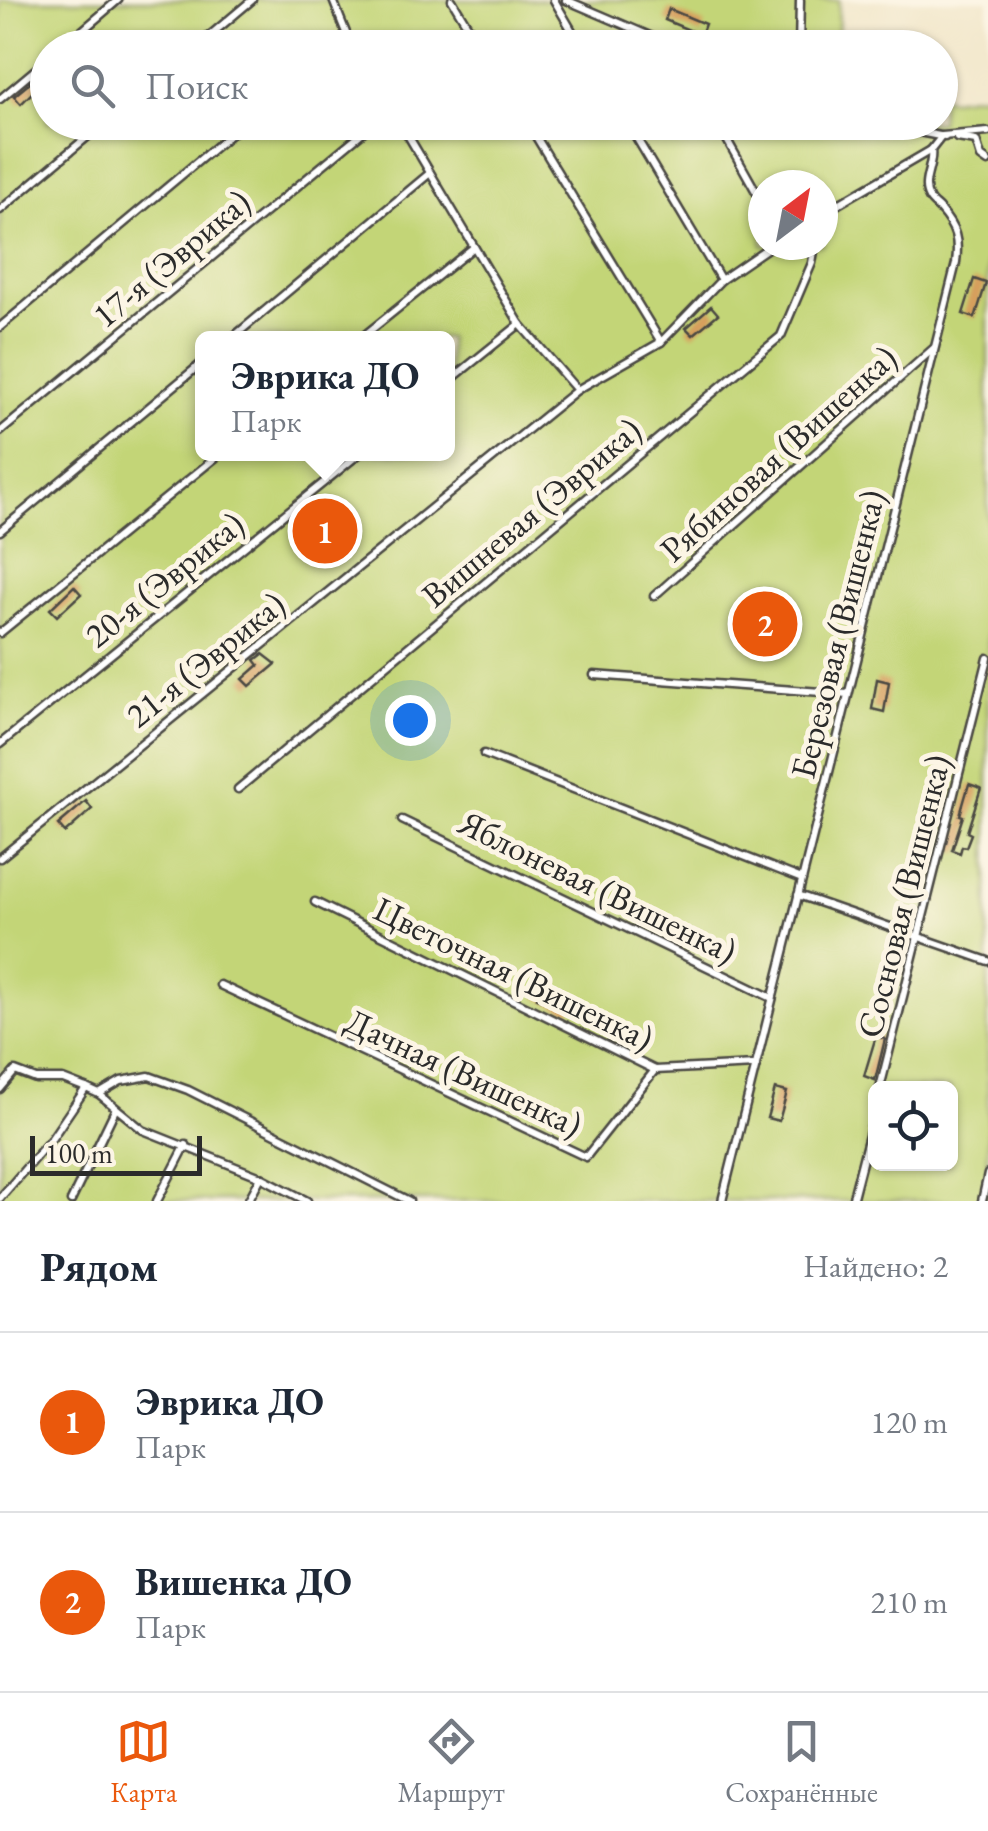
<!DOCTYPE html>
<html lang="ru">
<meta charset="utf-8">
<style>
:root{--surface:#fff;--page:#f6f6f7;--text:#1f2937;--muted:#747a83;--line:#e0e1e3;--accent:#ea580c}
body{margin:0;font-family:"EB Garamond",serif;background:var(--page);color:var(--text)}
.controls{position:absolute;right:30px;bottom:30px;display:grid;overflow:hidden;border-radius:15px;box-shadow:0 2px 8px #0004}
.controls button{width:90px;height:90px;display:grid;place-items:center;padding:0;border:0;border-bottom:2px solid var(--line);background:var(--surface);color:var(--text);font:50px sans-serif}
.compass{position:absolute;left:748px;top:170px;width:90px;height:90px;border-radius:50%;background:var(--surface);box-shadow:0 2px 8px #0004;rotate:32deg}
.scale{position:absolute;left:30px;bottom:25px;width:172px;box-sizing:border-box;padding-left:10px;border:5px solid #2b2b2b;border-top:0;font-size:28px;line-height:35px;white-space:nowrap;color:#2b2b2b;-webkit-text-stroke:8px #fcf5e5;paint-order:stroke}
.you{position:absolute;left:410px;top:720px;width:35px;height:35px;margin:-25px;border:8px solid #fff;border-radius:50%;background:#1a73e8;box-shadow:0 0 0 15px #1a73e833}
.badge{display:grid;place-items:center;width:65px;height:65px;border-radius:50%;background:var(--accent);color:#fff;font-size:32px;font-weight:700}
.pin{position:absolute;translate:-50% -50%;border:5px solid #fff;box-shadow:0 2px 10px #0006}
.popup{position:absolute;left:195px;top:331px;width:260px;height:130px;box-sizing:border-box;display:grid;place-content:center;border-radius:15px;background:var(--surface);filter:drop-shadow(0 2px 8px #0005);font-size:32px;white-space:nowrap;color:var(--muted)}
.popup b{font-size:38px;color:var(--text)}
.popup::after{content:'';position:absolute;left:50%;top:100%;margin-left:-20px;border:20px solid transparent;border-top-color:var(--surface)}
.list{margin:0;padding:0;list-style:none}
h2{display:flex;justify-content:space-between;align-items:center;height:130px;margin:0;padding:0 40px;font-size:42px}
h2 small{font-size:32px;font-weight:400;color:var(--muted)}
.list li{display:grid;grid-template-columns:65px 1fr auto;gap:30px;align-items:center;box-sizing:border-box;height:180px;padding:0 40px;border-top:2px solid var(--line)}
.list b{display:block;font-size:38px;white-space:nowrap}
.list p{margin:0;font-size:32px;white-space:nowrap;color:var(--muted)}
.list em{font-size:32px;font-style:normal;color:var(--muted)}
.icon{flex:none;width:55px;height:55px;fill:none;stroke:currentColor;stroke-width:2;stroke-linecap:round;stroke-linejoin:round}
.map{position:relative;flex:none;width:988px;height:1201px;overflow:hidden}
.search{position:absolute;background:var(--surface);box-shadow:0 2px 8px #0004;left:30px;right:30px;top:30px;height:110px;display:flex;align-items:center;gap:25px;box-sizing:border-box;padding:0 35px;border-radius:55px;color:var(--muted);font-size:38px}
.sheet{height:490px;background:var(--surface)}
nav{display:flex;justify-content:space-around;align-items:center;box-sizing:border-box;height:140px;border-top:2px solid var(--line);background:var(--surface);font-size:28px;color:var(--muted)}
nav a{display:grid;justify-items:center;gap:5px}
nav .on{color:var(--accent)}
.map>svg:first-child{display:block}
</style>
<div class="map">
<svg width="988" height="1201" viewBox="0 0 988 1201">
<rect width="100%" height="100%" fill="#fcf5e5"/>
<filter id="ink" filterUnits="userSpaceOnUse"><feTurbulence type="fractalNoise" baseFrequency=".01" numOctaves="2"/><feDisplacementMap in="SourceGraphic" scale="20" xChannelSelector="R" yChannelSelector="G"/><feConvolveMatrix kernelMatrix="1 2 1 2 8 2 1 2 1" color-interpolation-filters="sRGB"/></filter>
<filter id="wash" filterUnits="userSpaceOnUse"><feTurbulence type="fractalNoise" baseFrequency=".0048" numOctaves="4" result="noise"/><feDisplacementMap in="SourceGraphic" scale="40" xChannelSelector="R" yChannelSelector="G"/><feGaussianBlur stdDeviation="2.25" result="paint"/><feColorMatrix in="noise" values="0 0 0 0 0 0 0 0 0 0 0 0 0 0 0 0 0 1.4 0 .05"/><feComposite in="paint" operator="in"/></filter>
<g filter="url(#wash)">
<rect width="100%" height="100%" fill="#f2e7cb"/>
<path fill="#c3d577" stroke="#778051" stroke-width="2.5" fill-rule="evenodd" d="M0 0H839L838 47 48 48V122H940L941 97 951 99 988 94V1201H0ZM763 185H823V245H763ZM202 338H448V454H202ZM876 1088H950V1164H876Z"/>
<g id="blocks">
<g fill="#d69f5d">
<polygon points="669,9 705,24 701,35 665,20"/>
<polygon points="42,73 47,78 21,104 14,96"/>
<polygon points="974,279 986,283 975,318 963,314"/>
<polygon points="711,306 718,314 693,335 686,328"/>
<polygon points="734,501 742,509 714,530 707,521"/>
<polygon points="74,586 81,594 57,616 50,609"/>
<polygon points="263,654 276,664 250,686 243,679 259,665 255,660"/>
<polygon points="877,679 889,682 884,712 872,709"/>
<polygon points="969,784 981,788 967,832 971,834 966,847 962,846 960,853 952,850 963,816 960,815"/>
<polygon points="86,801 92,809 65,833 58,825"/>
<polygon points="541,990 574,1005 570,1013 537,998"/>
<polygon points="876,1036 885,1039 875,1080 864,1076"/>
<polygon points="775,1089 787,1092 779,1121 767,1118"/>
</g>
</g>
</g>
<g filter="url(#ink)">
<use href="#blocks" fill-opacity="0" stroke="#494743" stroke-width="2.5"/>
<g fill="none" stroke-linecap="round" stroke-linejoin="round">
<g stroke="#494743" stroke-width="11">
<g id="lane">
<polyline points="333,0 352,48"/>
<polyline points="452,0 481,48"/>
<polyline points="554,0 582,48"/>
<polyline points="566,0 678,48"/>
<polyline points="62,48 118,0"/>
<polyline points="195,48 252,0"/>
<polyline points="334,48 346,38"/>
<polyline points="799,48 800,0"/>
<polyline points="0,99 48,59"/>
<polyline points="400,122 520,324 577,390"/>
<polyline points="527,122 661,342"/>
<polyline points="627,122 721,280"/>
<polyline points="717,122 763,204"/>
<polyline points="867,122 945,137"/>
<polyline points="957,138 976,141 981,157 988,162"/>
<polyline points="0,210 105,122"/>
<polyline points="823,213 931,150"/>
<polyline points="0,327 245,122"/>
<polyline points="232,338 430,173"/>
<polyline points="361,338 474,247"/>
<polyline points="448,382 520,324"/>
<polyline points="0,432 375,122"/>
<polyline points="0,531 202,363"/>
<polyline points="654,596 934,348"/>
<polyline points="0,633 220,454"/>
<polyline points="594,675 848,694"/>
<polyline points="0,744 359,454"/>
<polyline points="484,754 802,879"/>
<polyline points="238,789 781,336 812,263 815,245"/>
<polyline points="402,820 772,998"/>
<polyline points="0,858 577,390 661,342 721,280 772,245"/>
<polyline points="798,895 988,961"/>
<polyline points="315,902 655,1070 756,1065"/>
<polyline points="220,985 586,1157 655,1070"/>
<polyline points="880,1088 988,658"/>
<polyline points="0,1089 15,1071 36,1079 63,1079 86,1088 99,1094 143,1130 261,1177 307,1201"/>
<polyline points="99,1094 121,1081 149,1076 188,1090 409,1201"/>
<polyline points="0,1198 52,1138 86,1088"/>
<polyline points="71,1201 115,1110"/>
<polyline points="157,1201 186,1145"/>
<polyline points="248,1201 261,1177"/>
<path d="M722 1201 956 263C959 240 956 228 940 210 937 206 931 203 929 198 920 182 934 166 931 150L942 136 988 132"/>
<polyline points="852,1201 876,1108"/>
<polyline points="982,1201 988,1174"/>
</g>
</g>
<use href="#lane" stroke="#fff" stroke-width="6"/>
</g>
</g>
<g text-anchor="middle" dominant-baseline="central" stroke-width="10" stroke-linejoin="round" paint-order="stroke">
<g font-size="35" fill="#2b2b2b" stroke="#fcf5e5">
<text transform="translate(171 258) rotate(-40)">17-я (Эврика)</text>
<text transform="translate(778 453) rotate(-42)">Рябиновая (Вишенка)</text>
<text transform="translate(531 512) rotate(-40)">Вишневая (Эврика)</text>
<text transform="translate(164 579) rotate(-39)">20-я (Эврика)</text>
<text transform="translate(837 634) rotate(-76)">Березовая (Вишенка)</text>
<text transform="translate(205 659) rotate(-39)">21-я (Эврика)</text>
<text transform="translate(598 886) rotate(26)">Яблоневая (Вишенка)</text>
<text transform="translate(903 896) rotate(-76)">Сосновая (Вишенка)</text>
<text transform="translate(514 973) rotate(26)">Цветочная (Вишенка)</text>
<text transform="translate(464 1072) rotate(25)">Дачная (Вишенка)</text>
</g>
</g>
</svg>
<div class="controls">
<button><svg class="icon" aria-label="locate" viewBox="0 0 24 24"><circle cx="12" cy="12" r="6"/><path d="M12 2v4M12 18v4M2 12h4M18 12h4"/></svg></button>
</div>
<svg class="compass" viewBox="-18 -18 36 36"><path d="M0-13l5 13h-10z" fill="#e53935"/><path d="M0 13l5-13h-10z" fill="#747a83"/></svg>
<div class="scale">100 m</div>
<div class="you"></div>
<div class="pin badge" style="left:325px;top:531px">1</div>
<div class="popup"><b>Эврика ДО</b>Парк</div>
<div class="pin badge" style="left:765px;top:624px">2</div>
<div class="search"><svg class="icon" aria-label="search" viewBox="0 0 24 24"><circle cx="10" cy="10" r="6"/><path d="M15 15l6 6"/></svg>Поиск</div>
</div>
<section class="sheet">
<h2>Рядом<small>Найдено: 2</small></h2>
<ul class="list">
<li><span class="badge">1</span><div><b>Эврика ДО</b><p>Парк</p></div><em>120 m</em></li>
<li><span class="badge">2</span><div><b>Вишенка ДО</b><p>Парк</p></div><em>210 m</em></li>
</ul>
</section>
<nav>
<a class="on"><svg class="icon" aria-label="map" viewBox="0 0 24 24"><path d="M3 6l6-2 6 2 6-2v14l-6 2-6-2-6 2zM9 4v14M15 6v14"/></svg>Карта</a>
<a><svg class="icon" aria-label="directions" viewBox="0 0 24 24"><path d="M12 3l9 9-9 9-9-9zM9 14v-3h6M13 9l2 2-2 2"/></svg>Маршрут</a>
<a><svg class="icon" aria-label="saved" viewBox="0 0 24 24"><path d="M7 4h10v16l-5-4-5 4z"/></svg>Сохранённые</a>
</nav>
